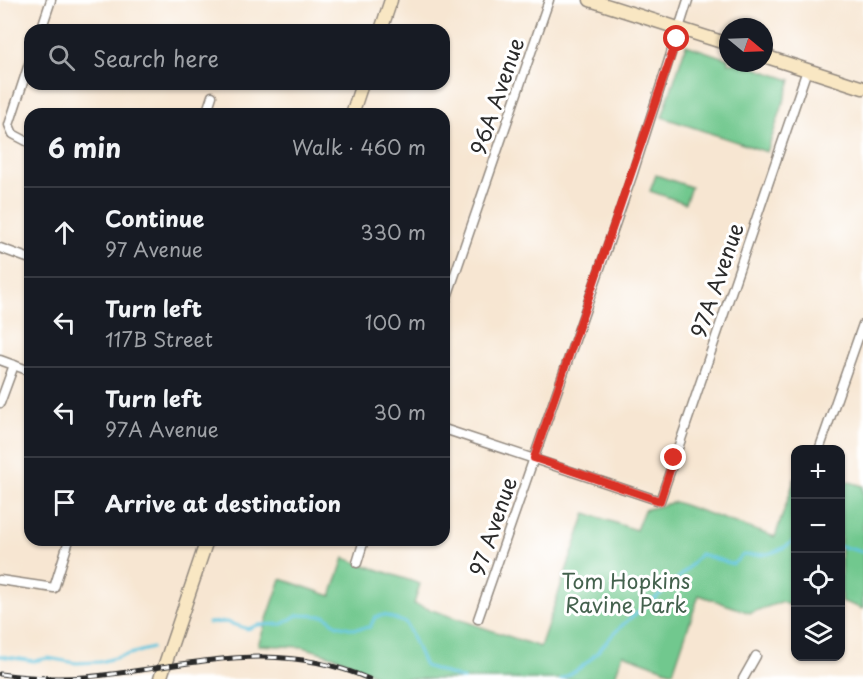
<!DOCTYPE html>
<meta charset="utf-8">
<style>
:root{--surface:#171b24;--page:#242831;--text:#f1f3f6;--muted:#9ea1a6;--line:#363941}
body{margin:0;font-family:"Playpen Sans",sans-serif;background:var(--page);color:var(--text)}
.controls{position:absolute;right:18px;bottom:18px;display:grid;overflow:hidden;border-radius:12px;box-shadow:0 2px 4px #0004}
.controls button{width:54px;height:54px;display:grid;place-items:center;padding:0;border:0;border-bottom:2px solid var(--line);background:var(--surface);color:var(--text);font:30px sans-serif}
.compass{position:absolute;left:719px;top:18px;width:54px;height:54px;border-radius:50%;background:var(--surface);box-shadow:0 2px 4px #0004;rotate:109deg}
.stop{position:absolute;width:18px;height:18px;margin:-14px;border:4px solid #d93025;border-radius:50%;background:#fff}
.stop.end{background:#d93025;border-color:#fff;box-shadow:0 2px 6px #0008}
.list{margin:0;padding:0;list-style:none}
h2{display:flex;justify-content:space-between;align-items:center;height:78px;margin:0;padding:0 24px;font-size:26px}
h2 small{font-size:20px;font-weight:400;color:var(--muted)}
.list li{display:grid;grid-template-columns:39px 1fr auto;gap:18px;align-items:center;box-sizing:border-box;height:90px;padding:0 24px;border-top:2px solid var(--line)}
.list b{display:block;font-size:22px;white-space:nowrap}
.list p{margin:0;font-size:20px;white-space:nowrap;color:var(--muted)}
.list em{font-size:20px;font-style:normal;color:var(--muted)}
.icon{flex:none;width:33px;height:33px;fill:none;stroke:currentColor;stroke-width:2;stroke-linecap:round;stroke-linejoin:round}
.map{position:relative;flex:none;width:863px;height:679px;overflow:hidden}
.search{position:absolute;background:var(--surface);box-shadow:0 2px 4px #0004;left:24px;top:24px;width:426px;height:66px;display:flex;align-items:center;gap:15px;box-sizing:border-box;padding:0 21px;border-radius:18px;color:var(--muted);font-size:22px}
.panel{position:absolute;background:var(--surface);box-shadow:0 2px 4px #0004;left:24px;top:108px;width:426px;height:438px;border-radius:18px}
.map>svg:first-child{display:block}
</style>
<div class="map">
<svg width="863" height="679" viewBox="0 0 863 679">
<rect width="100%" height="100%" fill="#fff"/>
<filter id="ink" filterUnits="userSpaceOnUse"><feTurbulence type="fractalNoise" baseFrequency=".0167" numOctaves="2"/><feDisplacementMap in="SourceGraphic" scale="12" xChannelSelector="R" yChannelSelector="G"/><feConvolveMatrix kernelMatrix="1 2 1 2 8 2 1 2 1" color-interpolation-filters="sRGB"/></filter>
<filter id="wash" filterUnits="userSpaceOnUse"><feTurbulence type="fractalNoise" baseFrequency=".008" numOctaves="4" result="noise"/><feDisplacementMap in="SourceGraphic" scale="24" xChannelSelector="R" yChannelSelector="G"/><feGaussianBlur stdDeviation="1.35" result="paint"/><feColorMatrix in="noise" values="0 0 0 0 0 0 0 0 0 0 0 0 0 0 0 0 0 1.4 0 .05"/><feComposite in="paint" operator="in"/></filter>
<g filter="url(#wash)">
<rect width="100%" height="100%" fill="#f7e6d2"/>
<g fill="#71c88e" stroke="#4e7a5c" stroke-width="1.5">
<polygon points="686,45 728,59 728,63 740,63 791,80 767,152 662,117"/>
<polygon points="656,175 691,187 685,203 650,191"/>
<polygon points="795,478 795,607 781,602 750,613 699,595 673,672 623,654 614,679 383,679 339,658 303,647 258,645 281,579 331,596 344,558 420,584 414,604 540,647 586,513 636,530 644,510 675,502 775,537"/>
<polygon points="840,479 863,486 863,609 841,601"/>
</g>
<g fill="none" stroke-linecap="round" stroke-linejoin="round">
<g stroke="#61c5de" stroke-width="3">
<polyline points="840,546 863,552"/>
<polyline points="208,623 226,622 248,629 257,625 283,624 297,615 325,616 337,625 354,629 370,627 375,617 384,615 406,623 425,666 463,679"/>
<polyline points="0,656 34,661 48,658 76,663 100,662 152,648"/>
<path d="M561 679C597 662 599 645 626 622 652 600 679 582 700 554L733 564 743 555C765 556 778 554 796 539"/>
</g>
</g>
</g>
<g filter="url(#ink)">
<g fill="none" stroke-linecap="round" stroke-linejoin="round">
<g stroke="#91887e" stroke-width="11">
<g id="street">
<polyline points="41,30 51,0"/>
<polyline points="30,61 9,125 13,134 30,143"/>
<polyline points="206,114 212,96"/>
<polyline points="0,248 30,259"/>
<polyline points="444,306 549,0"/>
<polyline points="0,360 30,371"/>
<polyline points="0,403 14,365"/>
<polyline points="444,429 660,501 807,70"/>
<polyline points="819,450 863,324"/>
<polyline points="357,563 364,540"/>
<polyline points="0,580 54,588 69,540"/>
<polyline points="478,619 632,176 688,0"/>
<polyline points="743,679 756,656"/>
</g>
</g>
<g stroke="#91887e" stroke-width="15">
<g id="secondary">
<polyline points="590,0 728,44"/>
<polyline points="381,30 391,0"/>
<polyline points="764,56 863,88"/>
<polyline points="352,114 362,84"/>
<polyline points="160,679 207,540"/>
</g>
</g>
<use href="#street" stroke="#fff" stroke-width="8"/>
<use href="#secondary" stroke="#f9e7c3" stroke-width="12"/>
<g stroke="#2b2b2b" stroke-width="5">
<path id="rail" d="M0 674C29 678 58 679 86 677 186 668 271 636 369 679"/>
</g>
<use href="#rail" stroke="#fff" stroke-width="3" stroke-dasharray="9" stroke-linecap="butt"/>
</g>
</g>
<g fill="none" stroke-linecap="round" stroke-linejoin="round" filter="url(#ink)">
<polyline stroke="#d93025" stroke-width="8" points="674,458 660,501 534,458 677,39"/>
</g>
<g text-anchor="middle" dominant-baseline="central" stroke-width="6" stroke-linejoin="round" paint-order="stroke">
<g font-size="21" fill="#2b2b2b" stroke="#fff">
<text transform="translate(496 96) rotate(-71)">96A Avenue</text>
<text transform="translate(716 280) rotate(-71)">97A Avenue</text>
<text transform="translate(492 526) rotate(-71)">97 Avenue</text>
</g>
<g font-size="21" fill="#44624e" stroke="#fff">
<text x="626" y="580">Tom Hopkins<tspan x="626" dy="24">Ravine Park</tspan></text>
</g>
</g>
</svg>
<div class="controls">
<button>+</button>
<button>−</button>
<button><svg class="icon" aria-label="locate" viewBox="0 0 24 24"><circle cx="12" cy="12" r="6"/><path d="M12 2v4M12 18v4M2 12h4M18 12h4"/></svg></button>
<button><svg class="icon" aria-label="layers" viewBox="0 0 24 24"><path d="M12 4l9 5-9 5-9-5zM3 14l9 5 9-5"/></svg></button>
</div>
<svg class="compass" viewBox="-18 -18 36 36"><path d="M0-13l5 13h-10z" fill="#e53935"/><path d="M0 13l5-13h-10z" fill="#9ea1a6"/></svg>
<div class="stop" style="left:677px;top:39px"></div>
<div class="stop end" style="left:674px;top:458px"></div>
<div class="search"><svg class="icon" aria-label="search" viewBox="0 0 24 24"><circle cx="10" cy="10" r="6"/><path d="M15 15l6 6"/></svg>Search here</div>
<section class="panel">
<h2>6 min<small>Walk · 460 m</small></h2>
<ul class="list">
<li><svg class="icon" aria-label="ahead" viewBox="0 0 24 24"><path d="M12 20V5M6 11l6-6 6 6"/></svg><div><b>Continue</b><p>97 Avenue</p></div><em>330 m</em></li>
<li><svg class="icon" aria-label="left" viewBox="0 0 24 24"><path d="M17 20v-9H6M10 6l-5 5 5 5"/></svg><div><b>Turn left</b><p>117B Street</p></div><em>100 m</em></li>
<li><svg class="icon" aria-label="left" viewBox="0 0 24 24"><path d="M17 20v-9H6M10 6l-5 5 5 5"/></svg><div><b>Turn left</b><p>97A Avenue</p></div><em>30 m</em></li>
<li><svg class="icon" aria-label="arrive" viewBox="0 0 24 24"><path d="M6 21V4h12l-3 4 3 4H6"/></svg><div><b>Arrive at destination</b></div></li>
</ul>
</section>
</div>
